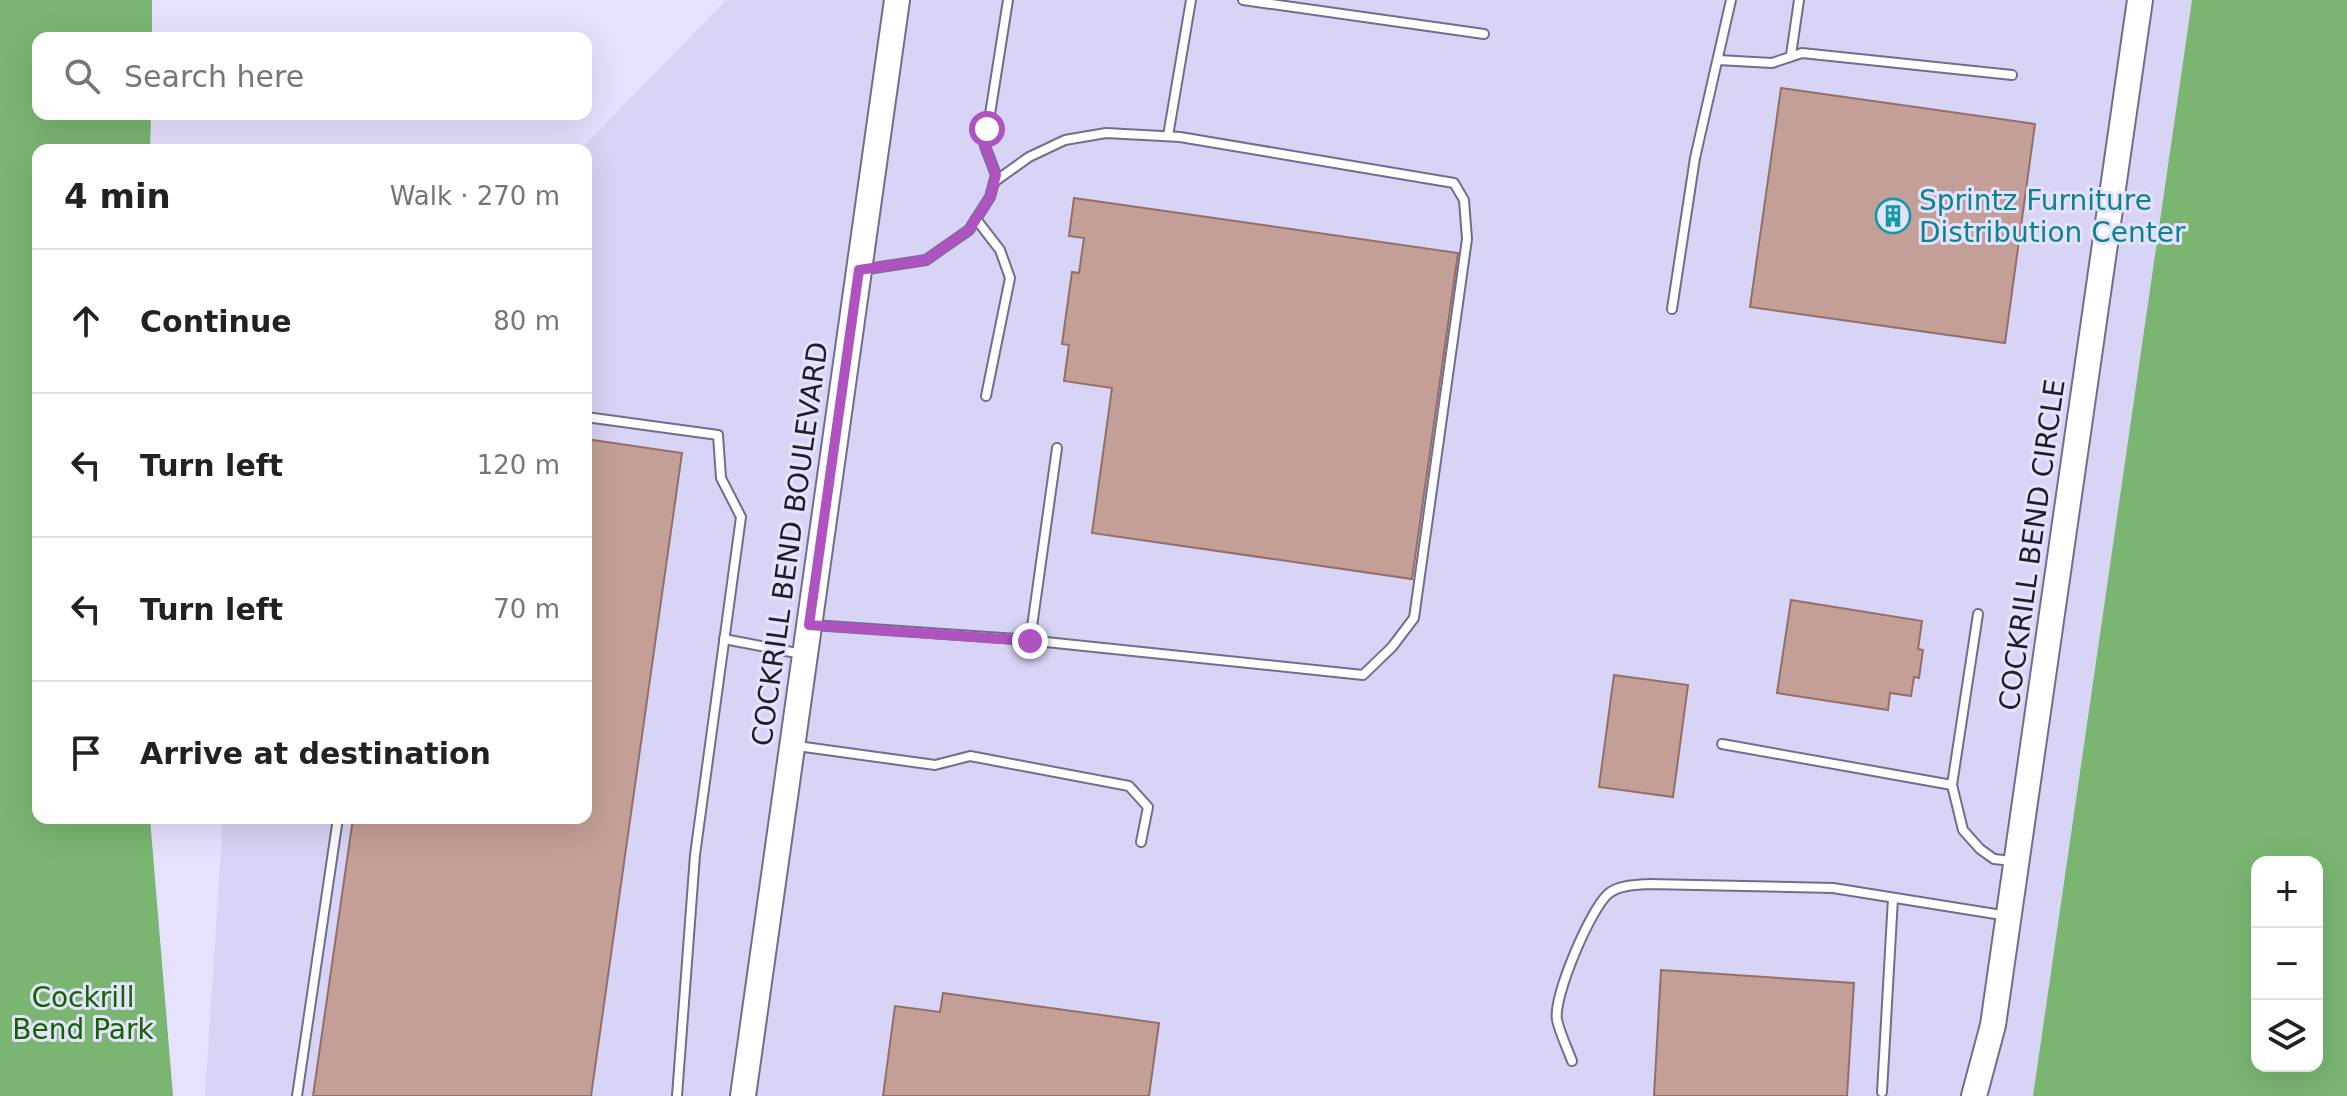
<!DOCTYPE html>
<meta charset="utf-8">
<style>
:root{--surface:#fff;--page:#f6f6f6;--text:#222;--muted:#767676;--line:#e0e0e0}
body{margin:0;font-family:"DejaVu Sans",sans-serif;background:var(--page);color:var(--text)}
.controls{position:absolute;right:24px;bottom:24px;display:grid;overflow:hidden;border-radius:16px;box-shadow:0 8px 32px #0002}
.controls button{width:72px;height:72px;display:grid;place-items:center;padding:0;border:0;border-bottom:2px solid var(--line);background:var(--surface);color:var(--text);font:40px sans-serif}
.stop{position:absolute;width:24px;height:24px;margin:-18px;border:6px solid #ae53bf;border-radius:50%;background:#fff}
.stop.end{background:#ae53bf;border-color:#fff;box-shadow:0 2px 8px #0008}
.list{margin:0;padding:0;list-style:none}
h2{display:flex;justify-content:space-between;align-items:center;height:104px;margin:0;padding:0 32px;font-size:34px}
h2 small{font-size:26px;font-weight:400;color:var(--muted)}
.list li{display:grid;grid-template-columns:52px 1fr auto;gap:24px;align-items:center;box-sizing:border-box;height:144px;padding:0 32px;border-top:2px solid var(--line)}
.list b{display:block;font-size:30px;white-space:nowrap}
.list em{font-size:26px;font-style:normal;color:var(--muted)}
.icon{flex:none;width:44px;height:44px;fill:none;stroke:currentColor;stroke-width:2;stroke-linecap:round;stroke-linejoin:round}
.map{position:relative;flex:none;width:2347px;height:1096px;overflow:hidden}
.search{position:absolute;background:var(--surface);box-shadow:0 8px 32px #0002;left:32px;top:32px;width:560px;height:88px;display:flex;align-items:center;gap:20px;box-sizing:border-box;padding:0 28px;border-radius:16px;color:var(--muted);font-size:30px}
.panel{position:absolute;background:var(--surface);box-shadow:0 8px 32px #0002;left:32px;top:144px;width:560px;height:680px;border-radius:16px}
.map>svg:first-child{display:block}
</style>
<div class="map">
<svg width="2347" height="1096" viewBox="0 0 2347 1096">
<rect width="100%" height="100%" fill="#e6e2fe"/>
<polygon fill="#d8d4f5" points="726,0 2192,0 2033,1096 205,1096 223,818 586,818 586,150 580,150"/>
<g fill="#7ab671" fill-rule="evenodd">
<polygon points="0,0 152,0 152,38 38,38 38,114 151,114 150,150 38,150 38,818 150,818 173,1096 0,1096"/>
<path d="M2192 0H2347V1096H2033ZM2257 862H2317V1066H2257Z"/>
</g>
<g fill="#c49f97" stroke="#926f68" stroke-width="2">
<polygon points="1781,88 2035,124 2005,343 1750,307"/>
<polygon points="1074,198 1458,253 1412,579 1092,533 1112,388 1064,381 1069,345 1062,344 1072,272 1079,273 1084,238 1069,236"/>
<polygon points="586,439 682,453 591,1096 313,1096 353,818 586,818"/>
<polygon points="1791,600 1922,621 1918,649 1923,650 1919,678 1914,677 1911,696 1890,693 1888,710 1777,693"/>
<polygon points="1614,675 1688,685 1673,797 1599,787"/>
<polygon points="1661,970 1854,983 1847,1096 1654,1096"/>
<polygon points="943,993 1159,1023 1149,1096 883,1096 895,1006 940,1012"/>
</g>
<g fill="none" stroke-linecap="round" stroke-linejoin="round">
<g stroke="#716d8a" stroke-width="12">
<g id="lane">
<polyline points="1243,0 1484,34"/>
<polyline points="1791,55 1799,0"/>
<polyline points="1718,60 1772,63 1802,53 2012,75"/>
<polyline points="1168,136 1191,0"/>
<polyline points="976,219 1000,250 1010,278 986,396"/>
<polyline points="861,270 926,260 969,230 990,197 996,175 985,146 1008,0"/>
<polyline points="1672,309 1695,158 1731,0"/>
<polyline points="586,417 718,435 721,478 741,517 695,855 677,1096"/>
<polyline points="1978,614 1952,785 1963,830 1980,849 1994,859 2012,861"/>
<polyline points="813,625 1017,639 1363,675 1392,647 1414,618 1467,239 1464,200 1454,183 1180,137 1106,133 1065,140 1029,157 994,182"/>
<polyline points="724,639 802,654"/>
<polyline points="1030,641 1057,448"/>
<polyline points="1722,744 1952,785"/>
<polyline points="797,746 935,765 970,756 1129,786 1148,807 1141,842"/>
<path d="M1572 1061C1567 1048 1560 1033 1557 1020 1553 997 1590 910 1608 894 1618 885 1636 885 1649 884L1833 888 2008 916"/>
<polyline points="1882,1092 1893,898"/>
<polyline points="297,1096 338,818"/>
</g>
</g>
<g stroke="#716d8a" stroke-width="28">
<g id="secondary">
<polyline points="743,1096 897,0"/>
<polyline points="1974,1096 1993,1025 2140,0"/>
</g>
</g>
<use href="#lane" stroke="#fff" stroke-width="8"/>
<use href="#secondary" stroke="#fff" stroke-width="24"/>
</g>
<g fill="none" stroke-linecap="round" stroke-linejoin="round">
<polyline stroke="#ae53bf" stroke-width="10" points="987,129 985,146 996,175 990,197 969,230 926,260 859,270 809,625 1030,641"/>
</g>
<defs>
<g id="building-ring" transform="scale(1.8)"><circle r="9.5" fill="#e6e2fe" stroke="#0f9aa8" stroke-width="1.5"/><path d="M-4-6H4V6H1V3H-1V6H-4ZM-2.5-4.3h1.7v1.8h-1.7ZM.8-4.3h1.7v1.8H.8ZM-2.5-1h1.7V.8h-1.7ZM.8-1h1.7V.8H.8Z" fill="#0f9aa8"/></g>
</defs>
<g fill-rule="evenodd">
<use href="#building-ring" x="1893" y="216"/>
</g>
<g text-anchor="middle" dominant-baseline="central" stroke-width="6" stroke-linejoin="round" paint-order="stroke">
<g font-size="28" fill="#0d838f" stroke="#e6e2fe" text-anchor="start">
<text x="1919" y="200">Sprintz Furniture<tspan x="1919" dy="32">Distribution Center</tspan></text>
</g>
<g font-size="28" fill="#1f1d29" stroke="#e6e2fe">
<text transform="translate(790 544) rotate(-82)">COCKRILL BEND BOULEVARD</text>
<text transform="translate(2032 545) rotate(-82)">COCKRILL BEND CIRCLE</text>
</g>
<g font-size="28" fill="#106400" stroke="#e6e2fe">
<text x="83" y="997">Cockrill<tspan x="83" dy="32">Bend Park</tspan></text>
</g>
</g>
</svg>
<div class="controls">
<button>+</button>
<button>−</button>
<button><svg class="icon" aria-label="layers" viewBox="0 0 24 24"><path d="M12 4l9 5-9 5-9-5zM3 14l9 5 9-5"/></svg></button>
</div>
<div class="stop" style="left:987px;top:129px"></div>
<div class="stop end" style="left:1030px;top:641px"></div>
<div class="search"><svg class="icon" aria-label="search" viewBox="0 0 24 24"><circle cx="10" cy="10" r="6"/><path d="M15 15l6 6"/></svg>Search here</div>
<section class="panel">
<h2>4 min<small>Walk · 270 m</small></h2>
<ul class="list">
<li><svg class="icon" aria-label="ahead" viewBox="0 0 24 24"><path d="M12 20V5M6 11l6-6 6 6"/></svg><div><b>Continue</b></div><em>80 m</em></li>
<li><svg class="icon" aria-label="left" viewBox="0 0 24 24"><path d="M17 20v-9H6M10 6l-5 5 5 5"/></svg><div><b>Turn left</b></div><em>120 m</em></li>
<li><svg class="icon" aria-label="left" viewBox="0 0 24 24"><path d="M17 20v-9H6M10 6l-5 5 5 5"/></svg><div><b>Turn left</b></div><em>70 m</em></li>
<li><svg class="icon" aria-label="arrive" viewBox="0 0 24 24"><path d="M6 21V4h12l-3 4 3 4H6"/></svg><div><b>Arrive at destination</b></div></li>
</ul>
</section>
</div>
